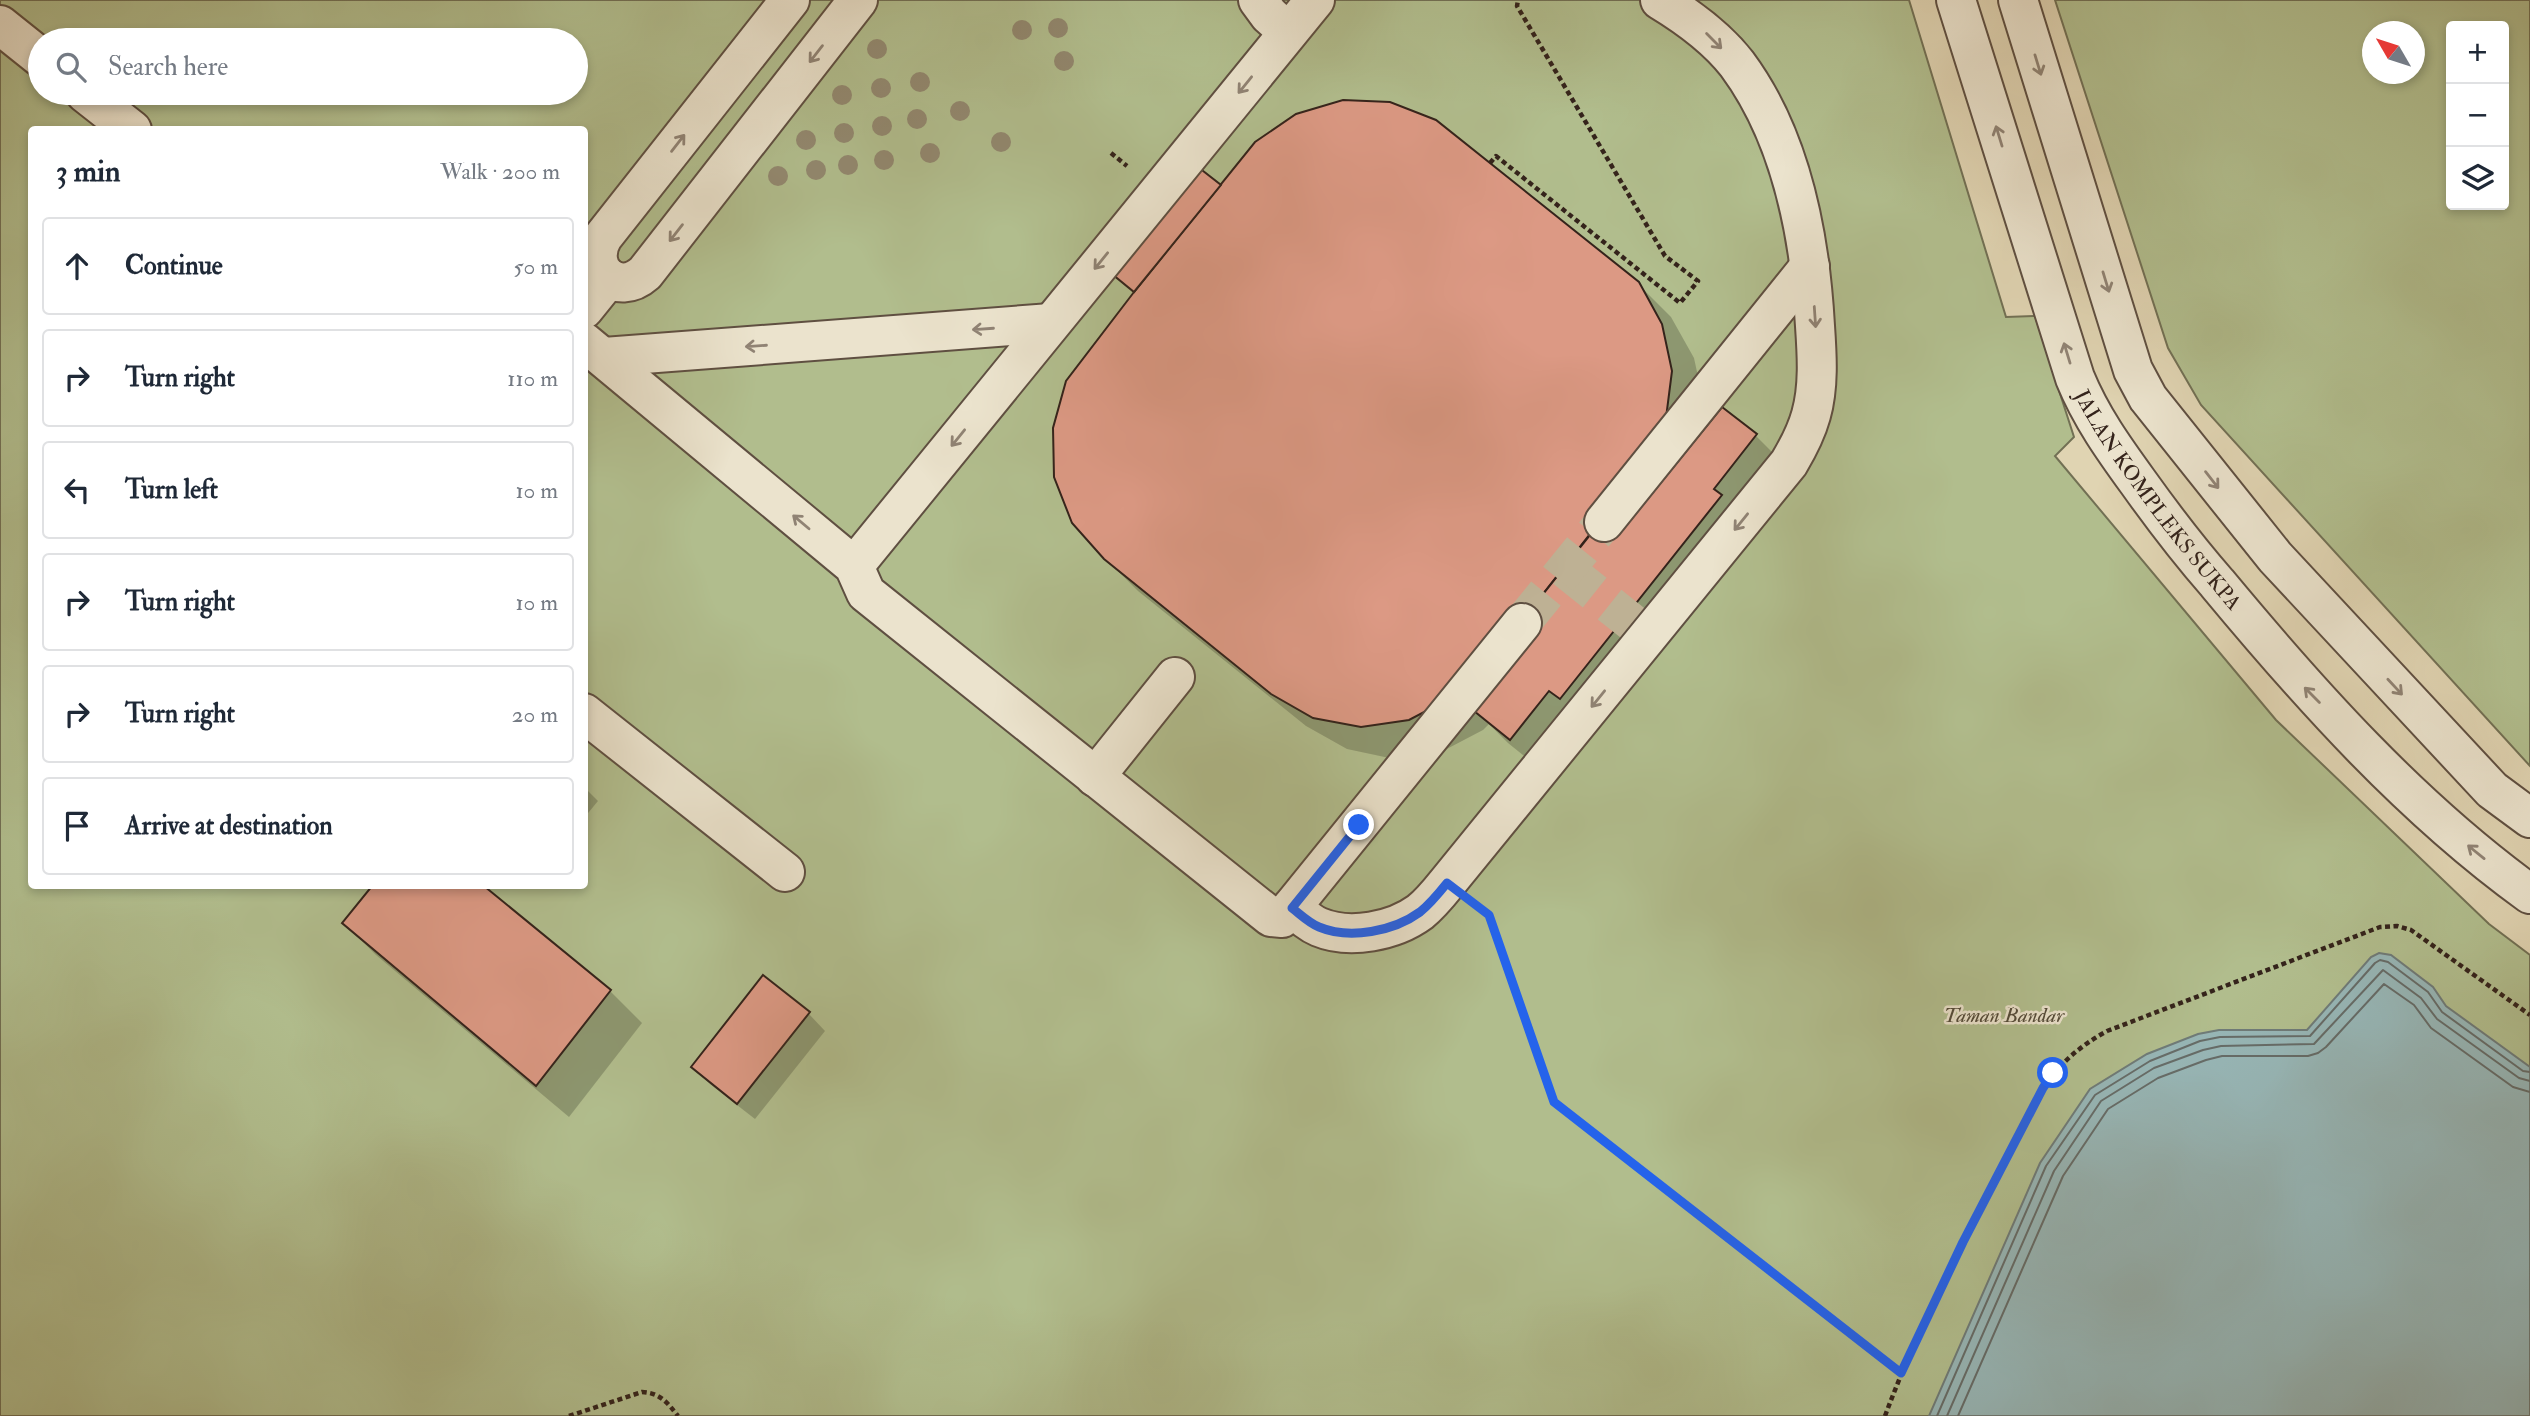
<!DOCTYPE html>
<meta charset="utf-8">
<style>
:root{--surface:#fff;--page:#f6f6f7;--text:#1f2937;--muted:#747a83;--line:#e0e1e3}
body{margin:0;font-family:"IM FELL Double Pica",serif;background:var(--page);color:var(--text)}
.controls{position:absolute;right:21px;top:21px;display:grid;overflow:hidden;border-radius:7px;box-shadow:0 4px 10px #0003}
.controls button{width:63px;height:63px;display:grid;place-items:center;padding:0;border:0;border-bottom:2px solid var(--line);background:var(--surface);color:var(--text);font:35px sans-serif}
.compass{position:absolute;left:2362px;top:21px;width:63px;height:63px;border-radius:50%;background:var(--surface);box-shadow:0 4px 10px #0003;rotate:309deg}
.stop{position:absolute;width:21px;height:21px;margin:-16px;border:5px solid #2563eb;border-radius:50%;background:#fff}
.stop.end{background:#2563eb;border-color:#fff;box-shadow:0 2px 7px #0008}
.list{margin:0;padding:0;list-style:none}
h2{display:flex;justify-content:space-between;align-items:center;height:91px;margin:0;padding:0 28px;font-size:30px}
h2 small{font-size:23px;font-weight:400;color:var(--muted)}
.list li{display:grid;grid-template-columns:46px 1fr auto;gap:21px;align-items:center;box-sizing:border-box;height:98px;margin:0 14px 14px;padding:0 14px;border:2px solid var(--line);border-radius:7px}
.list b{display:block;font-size:26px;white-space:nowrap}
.list em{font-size:23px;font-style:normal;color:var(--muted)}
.icon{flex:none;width:38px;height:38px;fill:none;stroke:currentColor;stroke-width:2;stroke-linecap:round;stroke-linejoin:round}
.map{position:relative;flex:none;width:2530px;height:1416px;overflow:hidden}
.search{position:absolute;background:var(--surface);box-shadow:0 4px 10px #0003;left:28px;top:28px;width:560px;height:77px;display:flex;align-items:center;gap:18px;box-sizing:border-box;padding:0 24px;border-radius:38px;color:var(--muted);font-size:26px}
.panel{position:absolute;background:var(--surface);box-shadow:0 4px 10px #0003;left:28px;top:126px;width:560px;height:763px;border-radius:7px}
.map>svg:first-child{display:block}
</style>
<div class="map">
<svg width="2530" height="1416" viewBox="0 0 2530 1416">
<rect width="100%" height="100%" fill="#e0d4b2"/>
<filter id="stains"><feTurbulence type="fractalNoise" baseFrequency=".00286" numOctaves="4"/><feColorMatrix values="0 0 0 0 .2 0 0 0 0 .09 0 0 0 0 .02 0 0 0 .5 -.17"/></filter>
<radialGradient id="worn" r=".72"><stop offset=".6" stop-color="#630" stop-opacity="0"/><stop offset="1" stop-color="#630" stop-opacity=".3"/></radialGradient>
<g fill="#b1bd8d" stroke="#727054" stroke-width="2" fill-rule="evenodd">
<path d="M0 0H1909L2006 317 2035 316 2074 437 2055 456 2276 720 2489 924 2530 955V1416H0ZM40 40H576V93H40ZM32 130H584V886H32Z"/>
<path d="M2055 0H2530V766L2201 405 2168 348ZM2451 26H2504V205H2451ZM2372 32H2414V74H2372Z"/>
</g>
<polygon fill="#97b6b6" stroke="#6f7b78" stroke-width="2" points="2379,953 2391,955 2433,987 2446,1006 2530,1067 2530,1416 1929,1416 2040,1163 2090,1089 2147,1054 2198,1034 2219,1030 2307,1030 2371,957"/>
<g fill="#0003">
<polygon points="1221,187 1638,284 1671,317 1694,358 1704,404 1699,438 1722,409 1756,436 1788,468 1543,771 1508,743 1489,724 1483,730 1441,752 1394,759 1347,749 1306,726 1138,591 1105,558"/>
<polygon points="584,787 598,801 584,818"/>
<polygon points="374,886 481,886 610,991 642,1023 569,1117 376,955 344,923"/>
<polygon points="763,978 809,1014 825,1031 755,1119 710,1084 693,1067"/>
</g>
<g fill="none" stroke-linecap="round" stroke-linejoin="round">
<g stroke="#666c68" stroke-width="2">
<polyline points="1937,1416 2046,1166 2095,1095 2150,1061 2200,1041 2220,1037 2310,1036 2375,963 2380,960 2388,962 2428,992 2442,1012 2523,1071 2530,1072"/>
<polyline points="1947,1416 2054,1171 2101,1101 2154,1068 2203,1050 2221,1046 2314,1044 2383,970 2421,998 2437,1019 2519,1078 2530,1081"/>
<polyline points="1958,1416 2063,1176 2108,1109 2158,1078 2206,1060 2222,1056 2308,1056 2318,1053 2326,1047 2384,984 2414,1005 2431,1028 2513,1087 2530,1092"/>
</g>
</g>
<g fill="#dc9984" stroke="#34231b" stroke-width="2">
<polygon points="1343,100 1390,102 1436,120 1639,282 1662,324 1672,371 1666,418 1619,497 1521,622 1451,698 1409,720 1361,727 1313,718 1271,694 1104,559 1072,523 1054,477 1053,428 1066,381 1134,292 1255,142 1296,114"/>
<polygon points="1198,167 1221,185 1134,292 1112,274"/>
<polygon points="1722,407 1757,434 1714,489 1722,495 1560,699 1549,691 1510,740 1474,711 1521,622 1602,520 1619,534"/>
<polygon points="372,886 484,886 611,990 536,1086 342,923"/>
<polygon points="763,975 810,1012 737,1104 691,1067"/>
</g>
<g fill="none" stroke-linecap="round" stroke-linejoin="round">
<g stroke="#beb194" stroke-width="38" stroke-dasharray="38 19" stroke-linecap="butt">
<polyline points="1565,569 1649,636"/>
<polyline points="1522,623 1604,522"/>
</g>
<g stroke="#5f4f41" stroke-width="42">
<g id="minor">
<path d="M790 0 603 237C585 269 617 298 645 273L858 0"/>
<polyline points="1258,0 1269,15 1288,32"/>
<path id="s1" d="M1956 0 2075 378C2091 417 2114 449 2138 482 2163 517 2189 551 2217 583 2310 695 2411 808 2530 894"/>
<polyline points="2018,0 2133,370 2148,398 2275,557 2492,790 2530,818"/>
<polyline points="0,25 40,57"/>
<polyline points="85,93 132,130"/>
<polyline points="584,309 609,278"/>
<path d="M584 342 854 566 866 593 1271 917 1282 918 1292 907C1301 915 1309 923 1319 927 1350 940 1394 931 1420 912 1430 904 1439 893 1447 883L1789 463C1798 448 1806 433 1811 415 1819 387 1817 355 1815 326 1810 236 1792 138 1737 64 1716 37 1688 17 1660 0"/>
<polyline points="604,357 1051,323"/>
<polyline points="1604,522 1810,266"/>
<polyline points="854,566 1315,0"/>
<polyline points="584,713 785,872"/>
<polyline points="1095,777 1175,677"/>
<polyline points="1292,907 1522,623"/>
</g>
</g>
<g stroke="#34231b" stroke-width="4.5" stroke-dasharray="5 3.5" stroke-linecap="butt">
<polyline points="1111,153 1127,166"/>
<polyline points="1490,163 1496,156 1680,303 1698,281 1665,256 1517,6 1518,0"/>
<polyline points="1479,908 1489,914 1554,1102 1901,1373"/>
<path d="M569 1416 642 1392C660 1393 667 1402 678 1416"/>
<path d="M1885 1416C1927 1303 1987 1195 2043 1088 2060 1063 2080 1046 2107 1031L2380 927 2397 926 2411 930 2530 1015"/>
</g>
<use href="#minor" stroke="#ebe3cd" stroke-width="38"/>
</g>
<g fill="#92886f">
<circle cx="1058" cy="28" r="10"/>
<circle cx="1022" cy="30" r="10"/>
<circle cx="877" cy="49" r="10"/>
<circle cx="1064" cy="61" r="10"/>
<circle cx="920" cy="82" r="10"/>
<circle cx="881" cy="88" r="10"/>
<circle cx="842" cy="95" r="10"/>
<circle cx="960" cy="111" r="10"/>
<circle cx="917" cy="119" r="10"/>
<circle cx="882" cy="126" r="10"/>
<circle cx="844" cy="133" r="10"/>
<circle cx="806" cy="140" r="10"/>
<circle cx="1001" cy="142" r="10"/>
<circle cx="930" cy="153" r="10"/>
<circle cx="884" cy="160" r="10"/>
<circle cx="848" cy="165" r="10"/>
<circle cx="816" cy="170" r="10"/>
<circle cx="778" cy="176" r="10"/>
</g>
<defs><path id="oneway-shaft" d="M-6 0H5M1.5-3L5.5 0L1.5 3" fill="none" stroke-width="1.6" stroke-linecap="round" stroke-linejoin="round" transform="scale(1.75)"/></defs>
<g stroke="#908374">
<use href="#oneway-shaft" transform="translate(1714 41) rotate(45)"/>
<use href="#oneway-shaft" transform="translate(816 54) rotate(128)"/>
<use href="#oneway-shaft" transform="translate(2038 65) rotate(73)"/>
<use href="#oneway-shaft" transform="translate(1245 85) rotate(129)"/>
<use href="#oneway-shaft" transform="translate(1999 136) rotate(-107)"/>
<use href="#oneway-shaft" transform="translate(678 143) rotate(-52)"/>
<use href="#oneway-shaft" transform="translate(676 233) rotate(128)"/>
<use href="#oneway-shaft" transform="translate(1101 261) rotate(129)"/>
<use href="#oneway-shaft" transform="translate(2106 282) rotate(73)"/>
<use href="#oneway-shaft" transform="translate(1815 317) rotate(86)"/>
<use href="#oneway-shaft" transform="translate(983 329) rotate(176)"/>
<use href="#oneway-shaft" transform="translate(756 346) rotate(176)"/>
<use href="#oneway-shaft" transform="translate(2067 353) rotate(-107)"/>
<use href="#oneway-shaft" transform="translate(958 438) rotate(129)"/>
<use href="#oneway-shaft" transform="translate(2212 480) rotate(52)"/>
<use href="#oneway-shaft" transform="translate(801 522) rotate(-140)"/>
<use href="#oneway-shaft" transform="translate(1741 522) rotate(129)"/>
<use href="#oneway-shaft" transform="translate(2395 687) rotate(47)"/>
<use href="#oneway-shaft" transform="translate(2312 695) rotate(-135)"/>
<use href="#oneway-shaft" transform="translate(1598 699) rotate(129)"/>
<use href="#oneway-shaft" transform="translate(2476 852) rotate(-141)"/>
</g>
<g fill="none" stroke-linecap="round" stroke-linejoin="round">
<path stroke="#2563eb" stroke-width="9" d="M1359 825 1292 908C1301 915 1309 923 1319 927 1350 940 1394 931 1420 912 1430 904 1439 893 1447 883L1489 915 1554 1102 1901 1373 1963 1242 2043 1088 2053 1073"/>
</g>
<g text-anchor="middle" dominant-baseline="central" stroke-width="5" stroke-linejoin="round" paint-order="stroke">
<g font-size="21" fill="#34231b" stroke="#ebe3cd">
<text stroke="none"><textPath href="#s1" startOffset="544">JALAN KOMPLEKS SUKPA</textPath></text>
</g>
<g font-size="21" font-style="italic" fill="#534a38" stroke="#ebe3cd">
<text x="2004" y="1015">Taman Bandar</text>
</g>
</g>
<rect width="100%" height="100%" filter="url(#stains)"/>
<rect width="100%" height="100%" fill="url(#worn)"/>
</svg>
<div class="controls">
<button>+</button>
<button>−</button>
<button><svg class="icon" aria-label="layers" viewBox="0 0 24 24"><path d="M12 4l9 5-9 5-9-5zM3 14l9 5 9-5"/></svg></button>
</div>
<svg class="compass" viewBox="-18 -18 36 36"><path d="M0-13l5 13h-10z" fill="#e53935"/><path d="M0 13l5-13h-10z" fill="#747a83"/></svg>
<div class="stop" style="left:2053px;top:1073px"></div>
<div class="stop end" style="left:1359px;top:825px"></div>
<div class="search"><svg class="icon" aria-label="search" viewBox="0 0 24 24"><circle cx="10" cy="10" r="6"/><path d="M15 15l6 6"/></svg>Search here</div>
<section class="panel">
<h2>3 min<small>Walk · 200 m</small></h2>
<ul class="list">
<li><svg class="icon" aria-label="ahead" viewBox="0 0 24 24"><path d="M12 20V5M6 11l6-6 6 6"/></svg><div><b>Continue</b></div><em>50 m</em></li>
<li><svg class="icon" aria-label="right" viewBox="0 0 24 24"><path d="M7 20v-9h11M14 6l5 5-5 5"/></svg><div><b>Turn right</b></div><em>110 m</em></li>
<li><svg class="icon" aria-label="left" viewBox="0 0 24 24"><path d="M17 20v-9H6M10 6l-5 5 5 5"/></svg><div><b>Turn left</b></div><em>10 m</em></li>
<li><svg class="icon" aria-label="right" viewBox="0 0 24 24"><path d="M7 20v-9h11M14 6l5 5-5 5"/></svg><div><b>Turn right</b></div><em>10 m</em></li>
<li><svg class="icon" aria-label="right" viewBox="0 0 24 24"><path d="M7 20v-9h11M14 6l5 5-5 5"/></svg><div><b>Turn right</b></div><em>20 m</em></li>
<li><svg class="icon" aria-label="arrive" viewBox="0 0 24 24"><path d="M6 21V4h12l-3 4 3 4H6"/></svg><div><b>Arrive at destination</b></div></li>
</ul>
</section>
</div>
